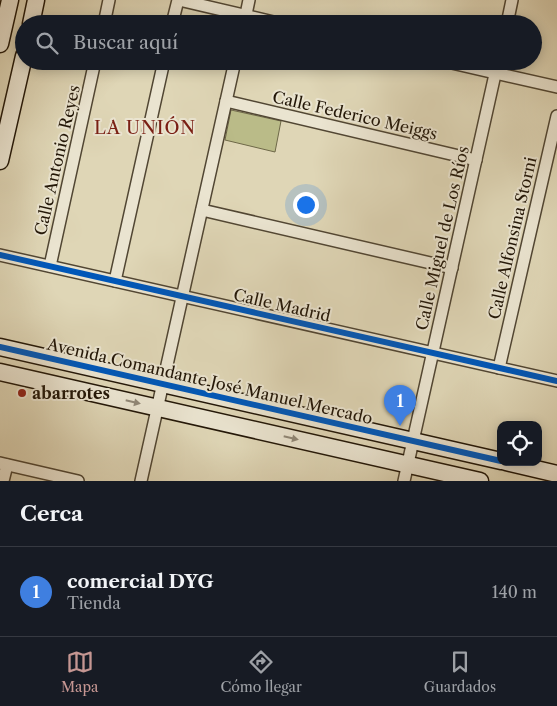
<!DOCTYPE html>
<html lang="es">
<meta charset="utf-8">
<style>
:root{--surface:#171b24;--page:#20242c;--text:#f1f3f6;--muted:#9ea1a6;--line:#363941;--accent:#c59692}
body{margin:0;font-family:"Libre Caslon Text",serif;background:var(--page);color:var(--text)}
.controls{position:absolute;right:15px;bottom:15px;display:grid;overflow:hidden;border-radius:10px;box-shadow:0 2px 12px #0003}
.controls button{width:45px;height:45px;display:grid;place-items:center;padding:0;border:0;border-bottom:1px solid var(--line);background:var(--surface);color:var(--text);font:25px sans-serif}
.you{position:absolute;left:305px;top:204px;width:18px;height:18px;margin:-12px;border:4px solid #fff;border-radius:50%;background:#1a73e8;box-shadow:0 0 0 8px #1a73e833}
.badge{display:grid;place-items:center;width:32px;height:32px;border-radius:50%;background:var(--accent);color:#fff;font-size:16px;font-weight:700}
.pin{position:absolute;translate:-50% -41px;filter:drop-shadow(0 1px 2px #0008)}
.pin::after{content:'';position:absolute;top:26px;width:18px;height:15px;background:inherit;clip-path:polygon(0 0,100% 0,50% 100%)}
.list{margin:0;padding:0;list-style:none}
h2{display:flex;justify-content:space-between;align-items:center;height:65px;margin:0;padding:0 20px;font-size:21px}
h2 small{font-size:16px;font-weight:400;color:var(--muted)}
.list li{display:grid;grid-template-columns:32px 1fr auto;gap:15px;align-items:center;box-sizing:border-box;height:90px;padding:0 20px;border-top:1px solid var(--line)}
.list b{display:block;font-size:19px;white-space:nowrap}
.list p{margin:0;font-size:16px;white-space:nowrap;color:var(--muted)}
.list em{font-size:16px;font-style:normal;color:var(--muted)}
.icon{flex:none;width:28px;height:28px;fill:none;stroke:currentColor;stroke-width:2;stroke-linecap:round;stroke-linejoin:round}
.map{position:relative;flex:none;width:557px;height:481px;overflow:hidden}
.search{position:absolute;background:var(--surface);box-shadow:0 2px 12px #0003;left:15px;right:15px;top:15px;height:55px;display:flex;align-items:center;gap:12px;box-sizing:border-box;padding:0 18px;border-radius:28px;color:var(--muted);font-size:19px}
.sheet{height:155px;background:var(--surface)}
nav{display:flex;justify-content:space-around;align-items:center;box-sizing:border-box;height:70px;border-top:1px solid var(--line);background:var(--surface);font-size:14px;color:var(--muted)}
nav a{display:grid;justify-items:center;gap:2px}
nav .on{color:var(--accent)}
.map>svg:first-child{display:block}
</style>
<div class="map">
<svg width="557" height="481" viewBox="0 0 557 481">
<rect width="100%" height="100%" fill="#dfd6b6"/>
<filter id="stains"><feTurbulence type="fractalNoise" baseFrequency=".004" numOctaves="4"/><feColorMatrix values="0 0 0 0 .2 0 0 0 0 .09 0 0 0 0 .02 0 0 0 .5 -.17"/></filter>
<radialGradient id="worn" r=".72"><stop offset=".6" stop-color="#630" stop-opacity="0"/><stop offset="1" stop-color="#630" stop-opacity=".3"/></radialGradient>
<polygon fill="#babb88" stroke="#6e6848" points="231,110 281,121 275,152 225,140"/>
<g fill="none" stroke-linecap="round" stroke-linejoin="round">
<g stroke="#514633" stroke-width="14">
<g id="street">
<polyline points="179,0 282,24"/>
<polyline points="104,24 109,0"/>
<polyline points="172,24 178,0"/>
<polyline points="244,24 249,0"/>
<polyline points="507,24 512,0"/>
<polyline points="443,61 557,87"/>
<polyline points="226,101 476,160"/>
<polyline points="202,210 452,268"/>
<polyline points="0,255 557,381"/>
<polyline points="50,266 95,61"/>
<polyline points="115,281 164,61"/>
<polyline points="499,368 557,116"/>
<polyline points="0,463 78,481"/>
<polyline points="3,481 7,465"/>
<polyline points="141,481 235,61"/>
<polyline points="404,481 498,61"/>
</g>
</g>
<g stroke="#221607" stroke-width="19">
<g id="secondary">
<polyline points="31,24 36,0"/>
<polyline points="0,44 10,0"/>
<polyline points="0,161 24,56"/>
<polyline points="0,347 501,461"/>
<polyline points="0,372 480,481"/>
<polyline points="506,462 557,474"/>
</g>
</g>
<use href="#street" stroke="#eae4d0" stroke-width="11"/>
<use href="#secondary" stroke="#eae4d0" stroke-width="16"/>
<g stroke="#eae4d0" stroke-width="9">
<g id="cycleway">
<polyline points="0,255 557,381"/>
<polyline points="0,347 501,461"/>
</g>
</g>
<use href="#cycleway" stroke="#0057b8" stroke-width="6"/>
</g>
<defs><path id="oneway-solid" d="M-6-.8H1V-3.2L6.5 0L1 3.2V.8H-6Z" transform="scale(1.25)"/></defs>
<g fill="#908776">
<use href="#oneway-solid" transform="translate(133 402) rotate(13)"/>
<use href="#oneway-solid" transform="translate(291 438) rotate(13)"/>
</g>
<circle fill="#8f2418" stroke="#eae4d0" stroke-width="2" cx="22" cy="393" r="5"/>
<g text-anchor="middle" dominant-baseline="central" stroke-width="4" stroke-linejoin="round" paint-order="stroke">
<g font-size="16" fill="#221607" stroke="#eae4d0">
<text transform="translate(355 115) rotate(13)">Calle Federico Meiggs</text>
<text transform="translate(57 160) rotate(-77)">Calle Antonio Reyes</text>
<text transform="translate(442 238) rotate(-77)">Calle Miguel de Los Ríos</text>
<text transform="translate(512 238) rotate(-77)">Calle Alfonsina Storni</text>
<text transform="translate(282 305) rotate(13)">Calle Madrid</text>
<text transform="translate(210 381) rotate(13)">Avenida Comandante José Manuel Mercado</text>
</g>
<g font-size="16" font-weight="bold" fill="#221607" stroke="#eae4d0" text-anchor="start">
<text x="32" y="393">abarrotes</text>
</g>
<g font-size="18" letter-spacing="1" fill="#7a1f14" stroke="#eae4d0">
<text x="145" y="128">LA UNIÓN</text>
</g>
</g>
<rect width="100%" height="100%" filter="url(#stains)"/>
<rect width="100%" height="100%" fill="url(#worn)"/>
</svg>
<div class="controls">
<button><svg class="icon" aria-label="locate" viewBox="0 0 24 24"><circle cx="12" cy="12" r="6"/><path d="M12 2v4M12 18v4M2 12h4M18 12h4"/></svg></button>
</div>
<div class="you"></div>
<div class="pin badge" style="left:400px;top:426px;background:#3f7fe0">1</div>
<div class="search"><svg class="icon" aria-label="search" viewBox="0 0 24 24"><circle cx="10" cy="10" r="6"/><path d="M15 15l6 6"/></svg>Buscar aquí</div>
</div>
<section class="sheet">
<h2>Cerca<small></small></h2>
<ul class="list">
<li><span class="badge" style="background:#3f7fe0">1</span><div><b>comercial DYG</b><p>Tienda</p></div><em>140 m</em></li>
</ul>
</section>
<nav>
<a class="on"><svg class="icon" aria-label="map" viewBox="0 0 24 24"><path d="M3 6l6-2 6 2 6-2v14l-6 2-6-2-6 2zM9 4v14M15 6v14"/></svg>Mapa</a>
<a><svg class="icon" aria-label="directions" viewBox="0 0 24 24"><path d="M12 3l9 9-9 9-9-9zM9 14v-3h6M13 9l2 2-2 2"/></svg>Cómo llegar</a>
<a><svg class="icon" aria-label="saved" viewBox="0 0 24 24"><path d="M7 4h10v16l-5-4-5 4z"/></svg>Guardados</a>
</nav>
